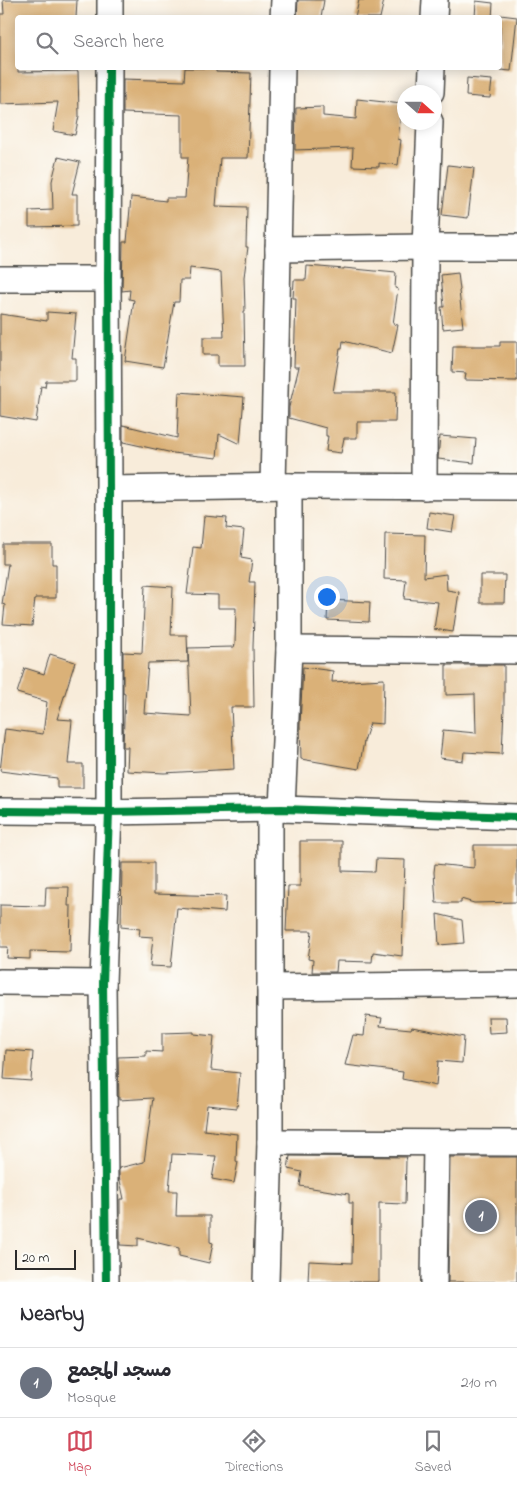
<!DOCTYPE html>
<meta charset="utf-8">
<style>
:root{--surface:#fff;--page:#f7f7f7;--text:#2b2b33;--muted:#7c7c81;--line:#e1e1e2;--accent:#d1495b}
body{margin:0;font-family:"Indie Flower","Playpen Sans Arabic",sans-serif;background:var(--page);color:var(--text)}
.compass{position:absolute;left:397px;top:85px;width:45px;height:45px;border-radius:50%;background:var(--surface);box-shadow:0 2px 12px #0003;rotate:111deg}
.scale{position:absolute;left:15px;bottom:12px;width:61px;box-sizing:border-box;padding-left:5px;border:2px solid #2b2b2b;border-top:0;font-size:14px;line-height:18px;white-space:nowrap;color:#2b2b2b;-webkit-text-stroke:4px #fdfcf7;paint-order:stroke}
.you{position:absolute;left:326px;top:596px;width:18px;height:18px;margin:-12px;border:4px solid #fff;border-radius:50%;background:#1a73e8;box-shadow:0 0 0 8px #1a73e833}
.badge{display:grid;place-items:center;width:32px;height:32px;border-radius:50%;background:var(--accent);color:#fff;font-size:16px;font-weight:700}
.pin{position:absolute;translate:-50% -50%;border:2px solid #fff;box-shadow:0 1px 5px #0006}
.list{margin:0;padding:0;list-style:none}
h2{display:flex;justify-content:space-between;align-items:center;height:65px;margin:0;padding:0 20px;font-size:21px}
h2 small{font-size:16px;font-weight:400;color:var(--muted)}
.list li{display:grid;grid-template-columns:32px 1fr auto;gap:15px;align-items:center;box-sizing:border-box;height:70px;padding:0 20px;border-top:1px solid var(--line)}
.list b{display:block;font-size:19px;white-space:nowrap}
.list p{margin:0;font-size:16px;white-space:nowrap;color:var(--muted)}
.list em{font-size:16px;font-style:normal;color:var(--muted)}
.icon{flex:none;width:28px;height:28px;fill:none;stroke:currentColor;stroke-width:2;stroke-linecap:round;stroke-linejoin:round}
.map{position:relative;flex:none;width:517px;height:1282px;overflow:hidden}
.search{position:absolute;background:var(--surface);box-shadow:0 2px 12px #0003;left:15px;right:15px;top:15px;height:55px;display:flex;align-items:center;gap:12px;box-sizing:border-box;padding:0 18px;border-radius:5px;color:var(--muted);font-size:19px}
.sheet{height:135px;background:var(--surface)}
nav{display:flex;justify-content:space-around;align-items:center;box-sizing:border-box;height:70px;border-top:1px solid var(--line);background:var(--surface);font-size:14px;color:var(--muted)}
nav a{display:grid;justify-items:center;gap:2px}
nav .on{color:var(--accent)}
.map>svg:first-child{display:block}
</style>
<div class="map">
<svg width="517" height="1282" viewBox="0 0 517 1282">
<rect width="100%" height="100%" fill="#fdfcf7"/>
<filter id="ink" filterUnits="userSpaceOnUse"><feTurbulence type="fractalNoise" baseFrequency=".02" numOctaves="2"/><feDisplacementMap in="SourceGraphic" scale="10" xChannelSelector="R" yChannelSelector="G"/><feConvolveMatrix kernelMatrix="1 2 1 2 8 2 1 2 1" color-interpolation-filters="sRGB"/></filter>
<filter id="wash" filterUnits="userSpaceOnUse"><feTurbulence type="fractalNoise" baseFrequency=".0096" numOctaves="4" result="noise"/><feDisplacementMap in="SourceGraphic" scale="20" xChannelSelector="R" yChannelSelector="G"/><feGaussianBlur stdDeviation="1.12" result="paint"/><feColorMatrix in="noise" values="0 0 0 0 0 0 0 0 0 0 0 0 0 0 0 0 0 1.4 0 .05"/><feComposite in="paint" operator="in"/></filter>
<g filter="url(#wash)">
<rect width="100%" height="100%" fill="#f8ecda"/>
<g id="blocks">
<g fill="#dab178">
<polygon points="3,0 77,0 76,18 18,18 18,72 78,71 79,116 75,135 53,131 58,102 0,104 0,14 4,14"/>
<polygon points="298,0 324,0 321,18 297,18"/>
<polygon points="359,0 384,0 380,18 355,18"/>
<polygon points="476,1 493,3 492,18 475,18"/>
<polygon points="500,15 517,17 511,71 500,70"/>
<polygon points="185,68 216,68 216,72 251,73 248,158 220,158 216,206 247,207 246,247 248,247 244,277 245,311 244,311 245,366 218,366 218,355 203,355 203,337 224,337 221,272 190,268 189,280 180,280 179,302 174,302 163,367 125,361 134,300 129,299 130,290 122,291 123,242 127,242 131,197 166,201 166,198 185,198 188,157 182,157 182,115 123,113 123,79 184,81"/>
<polygon points="467,78 492,80 490,98 466,96"/>
<polygon points="357,99 402,104 398,139 401,140 398,165 379,163 379,167 352,166 353,148 295,150 296,108 323,107 323,116 356,119"/>
<polygon points="58,157 80,162 72,194 77,194 77,226 29,227 29,211 53,210 52,181"/>
<polygon points="448,165 474,168 468,218 442,215"/>
<polygon points="307,266 344,269 344,268 396,273 395,288 398,289 393,324 398,325 392,353 343,341 342,349 340,349 333,392 396,392 395,422 357,422 357,438 344,438 341,453 326,451 328,436 326,436 326,428 289,418 289,407 299,367 294,367 296,298 293,298 294,280 306,280"/>
<polygon points="458,273 460,290 459,291 463,327 443,329 441,307 444,307 441,275"/>
<polygon points="47,312 76,314 72,358 76,358 76,381 46,381 45,387 41,386 36,422 0,416 0,314 47,321"/>
<polygon points="500,342 517,342 517,381 465,380 466,373 452,372 453,346 500,346"/>
<polygon points="179,392 244,397 240,444 219,434 217,458 173,453 123,442 123,425 177,438"/>
<polygon points="440,436 476,439 474,463 438,459"/>
<polygon points="429,512 455,516 452,532 427,528"/>
<polygon points="204,516 227,518 226,528 244,530 241,558 252,560 249,582 255,582 253,647 254,707 231,707 234,769 164,773 127,771 128,747 123,747 125,693 123,692 123,652 142,653 145,585 173,587 171,635 187,635 188,662 148,663 144,713 191,716 188,648 234,647 235,644 236,608 218,608 218,595 187,594 193,547 201,548"/>
<polygon points="385,534 425,535 424,577 446,574 447,590 459,592 453,632 434,629 438,602 404,599 406,580 384,579"/>
<polygon points="3,544 52,544 52,564 56,564 56,598 35,598 32,626 3,624 5,605 2,604 8,564 3,564"/>
<polygon points="480,575 505,575 504,603 480,603"/>
<polygon points="328,600 370,602 369,622 327,620"/>
<polygon points="50,654 75,662 57,719 72,720 68,764 83,764 83,788 57,788 57,778 0,771 5,729 43,734 47,702 17,693 25,668 44,674"/>
<polygon points="446,665 504,665 504,707 502,754 464,752 463,761 440,758 443,730 476,733 475,694 446,695"/>
<polygon points="303,667 333,671 332,682 384,679 383,724 370,723 364,741 359,769 301,759 300,725"/>
<polygon points="300,841 342,841 342,871 375,872 376,859 405,860 402,956 373,952 372,962 337,961 336,972 312,972 313,960 308,959 312,931 286,931 288,886 300,886"/>
<polygon points="474,845 517,845 517,902 474,903 461,899 461,903 436,903 434,872 435,864 474,868"/>
<polygon points="122,863 154,863 154,894 226,896 225,912 177,908 171,967 150,966 153,937 139,936 140,929 121,927"/>
<polygon points="46,887 69,887 68,906 71,906 70,952 30,951 30,959 7,958 8,947 0,947 0,905 45,906"/>
<polygon points="437,914 462,920 464,943 439,945"/>
<polygon points="366,1016 382,1018 380,1026 411,1029 412,1027 464,1037 462,1063 438,1061 436,1086 402,1079 403,1072 345,1065 353,1035 364,1036"/>
<polygon points="488,1017 506,1017 507,1032 489,1033"/>
<polygon points="194,1032 194,1034 214,1036 211,1070 240,1073 237,1108 207,1105 204,1130 237,1134 236,1161 238,1162 234,1183 212,1179 216,1156 172,1154 169,1191 177,1191 176,1216 210,1216 210,1242 213,1243 209,1263 179,1256 179,1248 138,1238 138,1246 120,1245 120,1199 124,1199 119,1176 119,1168 144,1162 153,1098 119,1100 118,1057 146,1056 146,1051 162,1052 162,1033"/>
<polygon points="6,1050 33,1052 31,1081 4,1079"/>
<polygon points="290,1156 407,1157 406,1160 405,1204 379,1203 379,1282 308,1282 309,1261 352,1263 353,1203 349,1203 349,1194 300,1186 302,1172 288,1169"/>
<polygon points="450,1157 517,1157 517,1282 448,1282"/>
</g>
</g>
</g>
<g filter="url(#ink)">
<use href="#blocks" fill-opacity="0" stroke="#4a4845" stroke-width="1"/>
<g fill="none" stroke-linecap="round" stroke-linejoin="round">
<g stroke="#4a4845" stroke-width="28">
<g id="minor">
<polyline points="110,18 110,0"/>
<polyline points="283,18 284,0"/>
<polyline points="434,18 435,0"/>
<polyline points="431,92 432,68"/>
<polyline points="278,249 425,247 517,247"/>
<polyline points="0,279 108,279"/>
<polyline points="273,486 282,68"/>
<polyline points="424,487 425,247 430,122"/>
<polyline points="109,489 289,486 517,487"/>
<polyline points="289,649 517,651"/>
<polyline points="282,809 289,649 289,486"/>
<polyline points="0,811 109,812 282,809 517,817"/>
<polyline points="0,982 103,983"/>
<polyline points="270,987 517,984"/>
<polyline points="270,1142 517,1143"/>
<polyline points="106,1282 103,983 109,812 109,489 108,279 109,68"/>
<polyline points="266,1282 270,1142 270,809"/>
<polyline points="434,1282 436,1143"/>
</g>
</g>
<use href="#minor" stroke="#fff" stroke-width="25"/>
<g stroke="#fdfcf7" stroke-width="11">
<g id="cycleway">
<polyline points="0,811 109,812 282,809 517,817"/>
<polyline points="106,1282 103,983 109,812 109,489 108,279 109,68"/>
</g>
</g>
<use href="#cycleway" stroke="#00873e" stroke-width="8"/>
</g>
</g>
</svg>
<svg class="compass" viewBox="-18 -18 36 36"><path d="M0-13l5 13h-10z" fill="#e53935"/><path d="M0 13l5-13h-10z" fill="#7c7c81"/></svg>
<div class="scale">20 m</div>
<div class="you"></div>
<div class="pin badge" style="left:481px;top:1216px;background:#6b7280">1</div>
<div class="search"><svg class="icon" aria-label="search" viewBox="0 0 24 24"><circle cx="10" cy="10" r="6"/><path d="M15 15l6 6"/></svg>Search here</div>
</div>
<section class="sheet">
<h2>Nearby<small></small></h2>
<ul class="list">
<li><span class="badge" style="background:#6b7280">1</span><div><b>مسجد المجمع</b><p>Mosque</p></div><em>210 m</em></li>
</ul>
</section>
<nav>
<a class="on"><svg class="icon" aria-label="map" viewBox="0 0 24 24"><path d="M3 6l6-2 6 2 6-2v14l-6 2-6-2-6 2zM9 4v14M15 6v14"/></svg>Map</a>
<a><svg class="icon" aria-label="directions" viewBox="0 0 24 24"><path d="M12 3l9 9-9 9-9-9zM9 14v-3h6M13 9l2 2-2 2"/></svg>Directions</a>
<a><svg class="icon" aria-label="saved" viewBox="0 0 24 24"><path d="M7 4h10v16l-5-4-5 4z"/></svg>Saved</a>
</nav>
